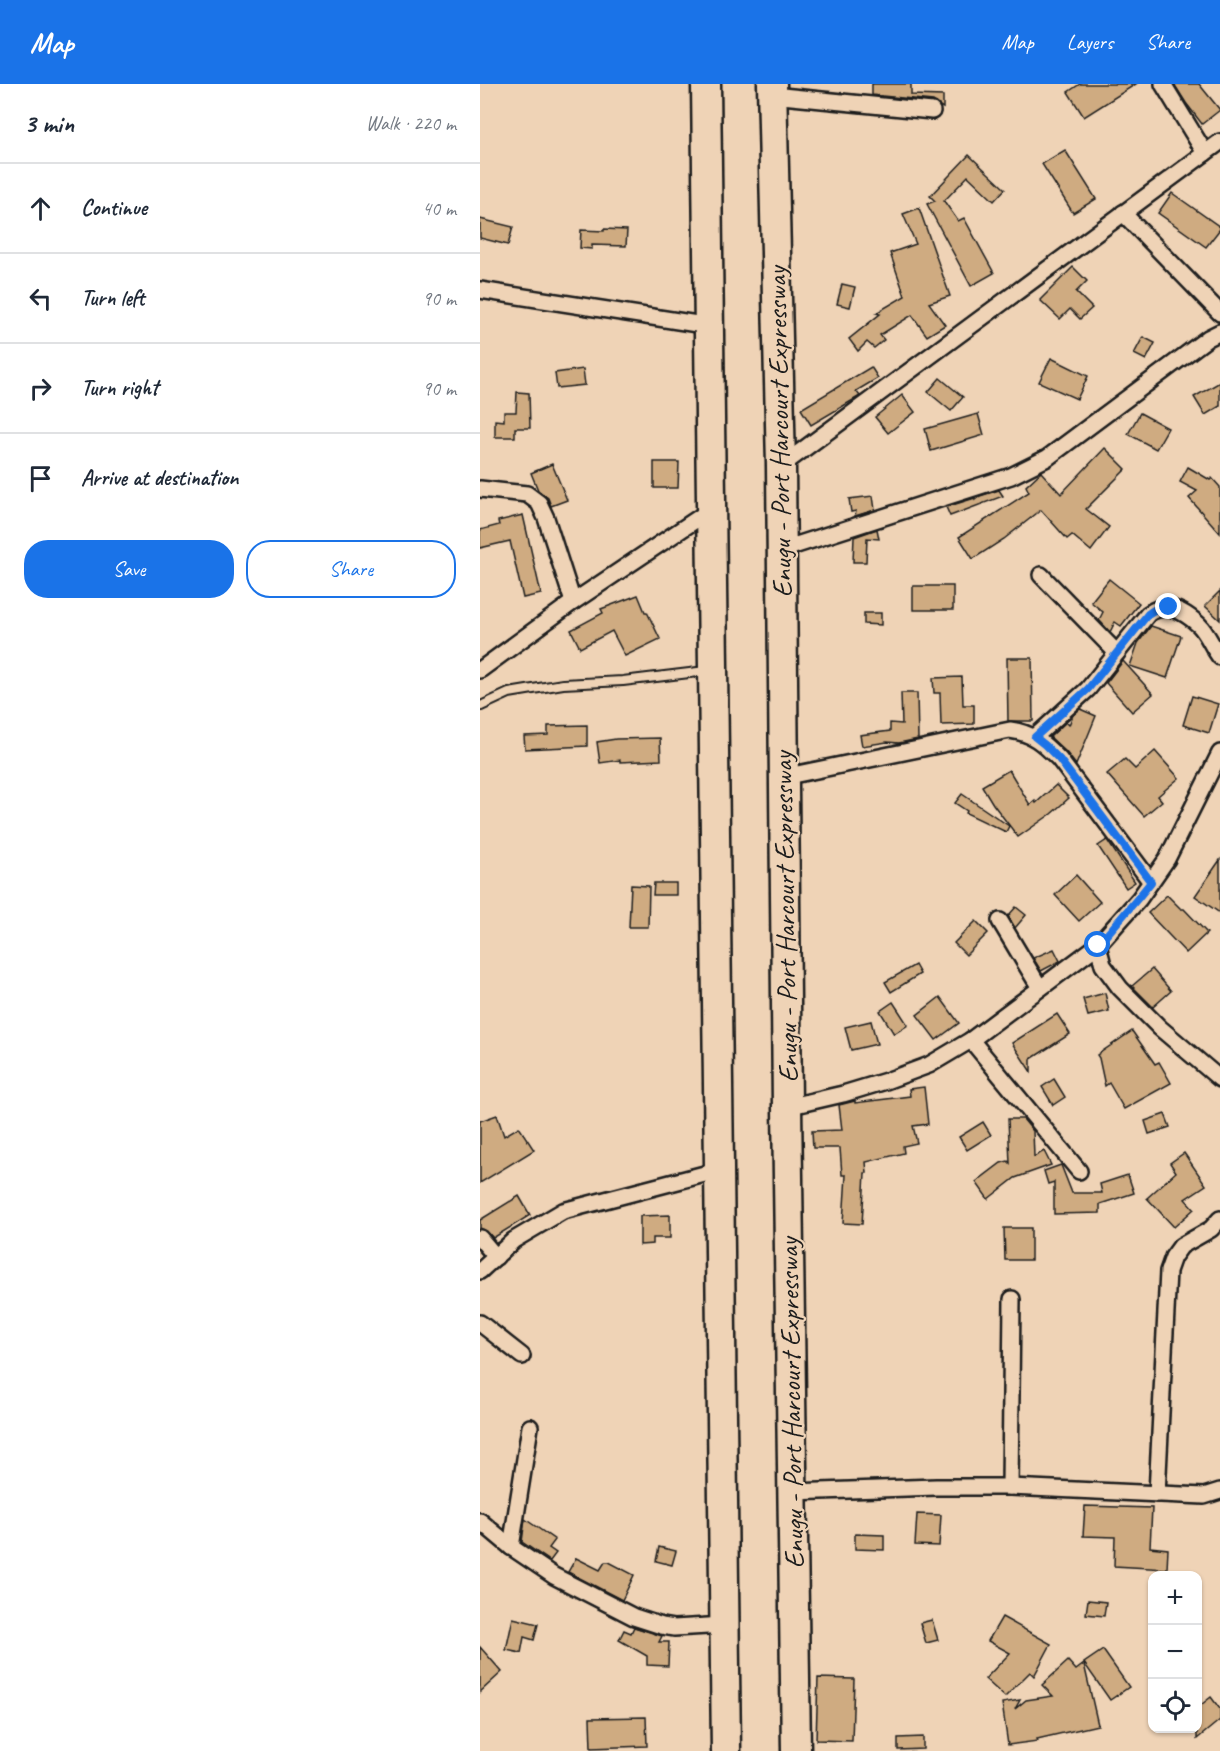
<!DOCTYPE html>
<meta charset="utf-8">
<style>
:root{--surface:#fff;--page:#f6f6f7;--text:#1f2937;--muted:#747a83;--line:#e0e1e3;--accent:#1a73e8}
body{margin:0;font-family:Caveat,sans-serif;background:var(--page);color:var(--text)}
.controls{position:absolute;right:18px;bottom:18px;display:grid;overflow:hidden;border-radius:12px;box-shadow:0 2px 4px #0004}
.controls button{width:54px;height:54px;display:grid;place-items:center;padding:0;border:0;border-bottom:2px solid var(--line);background:var(--surface);color:var(--text);font:30px sans-serif}
.stop{position:absolute;width:18px;height:18px;margin:-14px;border:4px solid #1a73e8;border-radius:50%;background:#fff}
.stop.end{background:#1a73e8;border-color:#fff;box-shadow:0 2px 6px #0008}
.list{margin:0;padding:0;list-style:none}
h2{display:flex;justify-content:space-between;align-items:center;height:78px;margin:0;padding:0 24px;font-size:26px}
h2 small{font-size:20px;font-weight:400;color:var(--muted)}
.list li{display:grid;grid-template-columns:39px 1fr auto;gap:18px;align-items:center;box-sizing:border-box;height:90px;padding:0 24px;border-top:2px solid var(--line)}
.list b{display:block;font-size:22px;white-space:nowrap}
.list em{font-size:20px;font-style:normal;color:var(--muted)}
.actions{display:flex;gap:12px;padding:18px 24px}
.actions a{flex:1;padding:14px 0;border:2px solid var(--accent);border-radius:24px;text-align:center;font-size:21px;color:var(--accent)}
.actions .main{background:var(--accent);color:#fff}
.icon{flex:none;width:33px;height:33px;fill:none;stroke:currentColor;stroke-width:2;stroke-linecap:round;stroke-linejoin:round}
.map{position:relative;flex:none;width:740px;height:1667px;overflow:hidden}
header{display:flex;align-items:center;gap:36px;box-sizing:border-box;height:84px;padding:0 30px;background:var(--accent);color:#fff}
header strong{font-size:28px}
nav{display:flex;gap:33px;margin-inline-start:auto;font-size:21px}
main{display:flex}
aside{flex:1;background:var(--surface)}
.map>svg:first-child{display:block}
</style>
<header>
<strong>Map</strong>
<nav><a>Map</a><a>Layers</a><a>Share</a></nav>
</header>
<main>
<aside>
<h2>3 min<small>Walk · 220 m</small></h2>
<ul class="list">
<li><svg class="icon" aria-label="ahead" viewBox="0 0 24 24"><path d="M12 20V5M6 11l6-6 6 6"/></svg><div><b>Continue</b></div><em>40 m</em></li>
<li><svg class="icon" aria-label="left" viewBox="0 0 24 24"><path d="M17 20v-9H6M10 6l-5 5 5 5"/></svg><div><b>Turn left</b></div><em>90 m</em></li>
<li><svg class="icon" aria-label="right" viewBox="0 0 24 24"><path d="M7 20v-9h11M14 6l5 5-5 5"/></svg><div><b>Turn right</b></div><em>90 m</em></li>
<li><svg class="icon" aria-label="arrive" viewBox="0 0 24 24"><path d="M6 21V4h12l-3 4 3 4H6"/></svg><div><b>Arrive at destination</b></div></li>
</ul>
<div class="actions"><a class="main">Save</a><a>Share</a></div>
</aside>
<div class="map">
<svg width="740" height="1667" viewBox="0 0 740 1667">
<rect width="100%" height="100%" fill="#efd3b6"/>
<filter id="ink" filterUnits="userSpaceOnUse"><feTurbulence type="fractalNoise" baseFrequency=".0167" numOctaves="2"/><feDisplacementMap in="SourceGraphic" scale="12" xChannelSelector="R" yChannelSelector="G"/><feConvolveMatrix kernelMatrix="1 2 1 2 8 2 1 2 1" color-interpolation-filters="sRGB"/></filter>
<g filter="url(#ink)">
<g fill="#cfab81" stroke="#1c1c1c" stroke-width="1.5">
<polygon points="392,0 431,0 431,11 463,12 463,24 453,17 392,11"/>
<polygon points="600,0 656,0 604,33 588,8"/>
<polygon points="694,0 719,0 740,26 722,40 706,19"/>
<polygon points="585,66 616,115 593,129 562,80"/>
<polygon points="489,71 525,105 514,117 488,92 464,117 478,137 484,134 514,189 491,202 447,120 455,117 450,112"/>
<polygon points="692,109 740,143 740,145 726,163 678,129"/>
<polygon points="439,124 470,212 449,219 465,241 447,252 432,231 400,251 404,256 394,264 387,258 378,267 369,255 400,230 396,229 425,212 410,169 436,160 423,130"/>
<polygon points="0,135 33,143 28,161 0,154"/>
<polygon points="124,145 147,146 146,162 112,161 112,165 100,164 101,146 124,147"/>
<polygon points="593,183 607,197 596,208 612,224 600,235 590,225 580,235 560,216"/>
<polygon points="362,200 375,203 370,223 357,220"/>
<polygon points="663,253 675,259 666,276 654,270"/>
<polygon points="571,274 608,292 597,315 559,298"/>
<polygon points="391,283 398,294 376,307 380,312 331,341 321,325"/>
<polygon points="103,285 105,301 77,304 75,289"/>
<polygon points="460,294 483,313 471,327 448,308"/>
<polygon points="740,298 740,322 725,331 714,313"/>
<polygon points="37,308 49,309 50,344 35,344 35,353 15,353 15,336 24,337 24,328 36,328"/>
<polygon points="422,311 435,328 408,349 395,333"/>
<polygon points="660,329 688,344 676,365 648,350"/>
<polygon points="498,330 504,351 451,367 445,345"/>
<polygon points="625,364 646,385 606,425 629,443 611,467 592,451 587,455 561,426 524,455 493,475 479,453 549,408 546,402 561,388 581,410"/>
<polygon points="174,378 199,378 198,404 174,404"/>
<polygon points="72,380 87,416 71,422 68,414 58,406 51,389"/>
<polygon points="708,383 730,396 732,394 740,403 740,449 709,414 717,407 700,398"/>
<polygon points="519,406 523,412 470,432 466,423 495,414 495,416 500,412"/>
<polygon points="393,412 395,426 375,432 376,427 371,428 369,415"/>
<polygon points="43,431 61,510 43,514 30,457 0,464 0,446 19,441 18,437"/>
<polygon points="397,445 399,455 387,454 386,478 373,478 374,453"/>
<polygon points="629,495 659,519 641,542 635,538 630,548 619,536 623,528 611,518"/>
<rect x="433" y="502" width="40" height="24"/>
<polygon points="740,507 740,536 725,522"/>
<polygon points="158,511 165,528 167,528 180,555 145,572 132,547 100,564 91,546 123,529 121,525"/>
<polygon points="384,529 401,529 401,541 384,540"/>
<polygon points="671,542 701,552 687,594 650,582 658,559"/>
<polygon points="527,574 552,574 553,637 528,637"/>
<polygon points="643,577 673,610 652,628 626,599"/>
<polygon points="482,593 483,621 494,621 494,640 461,641 460,609 454,609 453,594"/>
<polygon points="421,609 437,609 438,655 419,659 407,658 382,662 380,651 410,647 410,639 422,640"/>
<polygon points="712,612 738,620 729,649 703,641"/>
<polygon points="600,625 616,632 596,681 586,668 570,653 586,638 589,641 593,631"/>
<polygon points="107,641 107,662 45,665 44,652 68,651 68,642"/>
<polygon points="180,654 181,676 140,678 140,676 120,679 117,658 136,655"/>
<polygon points="675,667 699,694 678,712 682,717 664,732 627,690 645,675 655,685"/>
<polygon points="529,686 550,721 555,717 556,719 576,701 589,714 571,730 538,753 513,720 502,702"/>
<polygon points="482,710 529,742 526,748 486,729 487,727 475,719"/>
<polygon points="627,756 655,798 646,804 618,762"/>
<polygon points="740,776 740,829 715,812"/>
<polygon points="596,791 620,818 599,837 575,811"/>
<polygon points="174,799 196,799 196,811 173,811"/>
<polygon points="151,801 169,802 168,843 149,843"/>
<polygon points="687,811 701,825 704,825 727,849 706,869 668,829"/>
<polygon points="536,823 546,831 535,844 528,832"/>
<polygon points="496,837 508,849 486,871 474,859"/>
<polygon points="574,865 580,877 561,887 553,874"/>
<polygon points="435,881 440,890 411,908 405,898"/>
<polygon points="672,885 691,907 673,923 652,902"/>
<polygon points="625,909 629,927 608,932 603,915"/>
<polygon points="460,913 479,939 456,956 437,931"/>
<polygon points="413,918 428,941 414,950 400,927"/>
<polygon points="577,930 590,950 551,975 551,988 532,959"/>
<polygon points="391,937 397,960 371,966 365,943"/>
<polygon points="652,947 675,980 679,978 691,999 644,1025 629,999 625,1002 619,974 617,971"/>
<polygon points="574,995 585,1013 573,1021 562,1003"/>
<polygon points="444,1003 448,1040 433,1042 437,1059 423,1062 424,1069 386,1078 387,1089 385,1089 382,1140 363,1139 366,1091 362,1091 360,1064 333,1064 332,1047 362,1046 359,1021 375,1017 375,1019 430,1012 429,1005"/>
<polygon points="685,1030 690,1043 669,1050 665,1037"/>
<polygon points="17,1031 24,1052 39,1043 54,1066 0,1099 0,1037"/>
<polygon points="528,1035 543,1035 553,1047 554,1073 564,1067 571,1081 535,1094 508,1115 496,1098 521,1079 528,1077 530,1079"/>
<polygon points="503,1038 511,1051 487,1066 479,1053"/>
<polygon points="704,1069 726,1101 705,1115 714,1125 694,1143 667,1114 696,1088 690,1079"/>
<polygon points="581,1081 592,1109 622,1109 620,1100 648,1091 654,1109 620,1120 620,1129 574,1130 574,1098 568,1100 564,1087"/>
<polygon points="39,1112 50,1131 13,1154 7,1147 0,1144 0,1136"/>
<polygon points="190,1131 190,1154 173,1154 173,1160 160,1161 160,1132"/>
<polygon points="524,1144 551,1144 551,1176 525,1176"/>
<polygon points="605,1422 672,1424 670,1463 688,1465 687,1485 634,1482 635,1453 603,1452"/>
<polygon points="437,1430 461,1431 459,1462 435,1461"/>
<polygon points="45,1435 75,1456 69,1464 76,1469 70,1477 42,1458"/>
<polygon points="375,1450 404,1451 404,1466 375,1465"/>
<polygon points="179,1463 196,1467 192,1481 176,1477"/>
<polygon points="96,1474 120,1486 125,1478 129,1478 154,1491 142,1516 88,1488"/>
<polygon points="608,1516 626,1518 624,1532 606,1530"/>
<polygon points="522,1533 571,1560 554,1592 550,1588 525,1613 505,1595 530,1569 508,1557"/>
<polygon points="33,1534 58,1540 54,1556 44,1553 41,1569 26,1566"/>
<polygon points="452,1536 458,1556 446,1559 440,1539"/>
<polygon points="154,1543 182,1552 179,1558 189,1558 188,1582 167,1581 167,1572 139,1556 144,1546 151,1549"/>
<polygon points="0,1563 22,1588 0,1608"/>
<polygon points="623,1566 649,1603 630,1616 604,1579"/>
<polygon points="588,1577 596,1586 604,1580 618,1641 557,1655 558,1657 528,1661 522,1619 540,1616 535,1625 546,1616 573,1612 562,1601"/>
<polygon points="338,1594 374,1595 372,1657 336,1656"/>
<polygon points="731,1613 740,1625 740,1636 717,1655 717,1624"/>
<polygon points="166,1633 167,1662 111,1664 110,1634"/>
<polygon points="443,1653 443,1665 418,1666 418,1654"/>
</g>
<g fill="none" stroke-linecap="round" stroke-linejoin="round">
<g stroke="#1c1c1c" stroke-width="12">
<polyline id="lane" points="1,622 29,609 83,600 143,597 226,587"/>
</g>
<g stroke="#1c1c1c" stroke-width="20">
<g id="street">
<polyline points="683,0 725,69"/>
<polyline points="292,11 452,27"/>
<polyline points="643,129 740,229"/>
<polyline points="0,206 230,242"/>
<polyline points="301,382 740,58"/>
<polyline points="0,405 47,410 59,419 66,434 93,518"/>
<polyline points="301,466 531,392 567,374 728,254 740,248"/>
<polyline points="561,491 637,569"/>
<polyline points="0,586 93,518 232,425"/>
<path d="M555 653 608 605 668 530C686 517 704 527 719 541 728 550 732 563 740 573"/>
<path d="M303 693 530 646C553 649 563 659 579 675L671 798"/>
<polyline points="520,837 560,904"/>
<polyline points="618,861 623,881 640,904 680,944 740,995"/>
<polyline points="491,956 599,1087"/>
<polyline points="307,1023 363,1010 406,997 449,981 491,956 618,861 659,815 687,775 740,669"/>
<polyline points="0,1154 16,1173"/>
<polyline points="0,1187 34,1156 83,1127 240,1086"/>
<polyline points="0,1239 42,1272"/>
<polyline points="530,1403 532,1215"/>
<polyline points="312,1408 456,1403 530,1403 724,1412 740,1407"/>
<polyline points="677,1410 688,1187 693,1173 701,1162 731,1145 740,1135"/>
<polyline points="0,1437 31,1463 74,1492 154,1533 182,1542 194,1544 245,1541"/>
<polyline points="31,1463 50,1343"/>
</g>
</g>
<g stroke="#1c1c1c" stroke-width="33">
<g id="highway">
<polyline points="226,0 246,1667"/>
<polyline points="292,0 301,382 307,1023 316,1667"/>
</g>
</g>
<use href="#lane" stroke="#efd3b6" stroke-width="8"/>
<use href="#street" stroke="#efd3b6" stroke-width="15"/>
<use href="#highway" stroke="#efd3b6" stroke-width="28"/>
</g>
</g>
<g fill="none" stroke-linecap="round" stroke-linejoin="round" filter="url(#ink)">
<path stroke="#1a73e8" stroke-width="8" d="M618 861 658 814 671 798 579 675 565 661 555 653 608 605 668 530C675 525 680 522 689 523"/>
</g>
<g text-anchor="middle" dominant-baseline="central" stroke-width="4.5" stroke-linejoin="round" paint-order="stroke">
<g font-size="28" fill="#1c1c1c" stroke="#efd3b6">
<text transform="translate(299 348) rotate(-91)">Enugu - Port Harcourt Expressway</text>
<text transform="translate(305 833) rotate(-91)">Enugu - Port Harcourt Expressway</text>
<text transform="translate(311 1319) rotate(-91)">Enugu - Port Harcourt Expressway</text>
</g>
</g>
</svg>
<div class="controls">
<button>+</button>
<button>−</button>
<button><svg class="icon" aria-label="locate" viewBox="0 0 24 24"><circle cx="12" cy="12" r="6"/><path d="M12 2v4M12 18v4M2 12h4M18 12h4"/></svg></button>
</div>
<div class="stop" style="left:618px;top:861px"></div>
<div class="stop end" style="left:689px;top:523px"></div>
</div>
</main>
